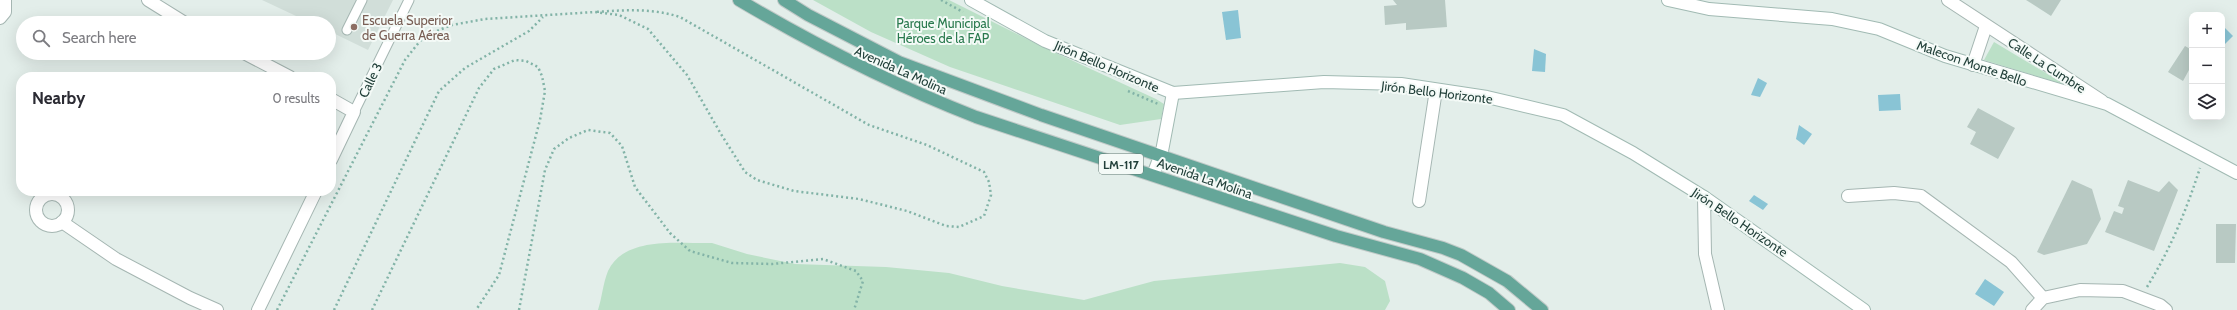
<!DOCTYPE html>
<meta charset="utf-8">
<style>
:root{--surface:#fff;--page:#f7f7f7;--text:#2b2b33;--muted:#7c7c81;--line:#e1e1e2}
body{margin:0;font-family:Cabin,sans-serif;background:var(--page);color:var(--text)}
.controls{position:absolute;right:12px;top:12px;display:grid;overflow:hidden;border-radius:8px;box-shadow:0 4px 16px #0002}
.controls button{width:36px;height:36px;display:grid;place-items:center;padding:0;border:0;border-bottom:1px solid var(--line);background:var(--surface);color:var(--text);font:20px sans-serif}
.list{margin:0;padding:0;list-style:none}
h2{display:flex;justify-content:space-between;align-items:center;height:52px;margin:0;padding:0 16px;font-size:17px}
h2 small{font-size:13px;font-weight:400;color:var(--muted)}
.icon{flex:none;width:22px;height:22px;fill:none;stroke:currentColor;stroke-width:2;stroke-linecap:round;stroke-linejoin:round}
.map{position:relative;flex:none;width:2237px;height:310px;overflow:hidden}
.search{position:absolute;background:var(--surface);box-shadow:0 4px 16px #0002;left:16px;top:16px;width:320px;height:44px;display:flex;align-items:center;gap:10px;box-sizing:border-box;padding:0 14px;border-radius:22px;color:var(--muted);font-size:15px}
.panel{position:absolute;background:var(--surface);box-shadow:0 4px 16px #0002;left:16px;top:72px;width:320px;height:124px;border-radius:16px}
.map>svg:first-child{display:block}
</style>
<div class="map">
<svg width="2237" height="310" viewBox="0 0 2237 310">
<rect width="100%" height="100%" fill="#e3eeea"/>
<polygon fill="#d1ded9" points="262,0 393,0 368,50 329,31 329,23 311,23"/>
<g fill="#bbe0c7">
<polygon points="813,0 949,0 1043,47 1156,99 1164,104 1161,119 1120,125 994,82 950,67 871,32"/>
<polygon points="1994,42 2066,85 1984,60"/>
<path d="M712 243 747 254 795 264 886 267 949 273 1002 286 1084 300 1154 281 1340 263 1365 267 1385 281 1390 301 1385 310H598C602 298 603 283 608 271 625 235 680 244 712 243Z"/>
</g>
<g fill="#89c4d5">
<polygon points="1238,10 1241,38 1226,40 1222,12"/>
<polygon points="2225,28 2233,36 2224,45 2222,31"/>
<polygon points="1534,49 1546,54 1545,72 1532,71"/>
<polygon points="1758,78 1767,83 1760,97 1751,95"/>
<polygon points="1900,94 1901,110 1879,111 1878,95"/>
<polygon points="1799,125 1812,134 1804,145 1796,139"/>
<polygon points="1754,195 1768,204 1763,210 1749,201"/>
<polygon points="1985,279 2004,292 1994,306 1975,294"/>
</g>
<g fill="#b8c9c3">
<polygon points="1393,0 1445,0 1447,27 1406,30 1406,23 1385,25 1384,6 1397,5"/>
<polygon points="2026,0 2061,0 2051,16"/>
<polygon points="2185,46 2192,50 2192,72 2189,70 2183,81 2168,72"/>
<polygon points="1978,108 2015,128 1998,159 1970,144 1976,132 1967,127"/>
<polygon points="2072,180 2092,189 2101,219 2087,244 2044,255 2037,252"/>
<polygon points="2128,180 2159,192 2169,181 2178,190 2154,251 2105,232 2114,211 2122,214 2124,208 2118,206"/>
<polygon points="2216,224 2236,224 2235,263 2216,263"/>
</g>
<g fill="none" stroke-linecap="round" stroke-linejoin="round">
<g stroke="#a5b6b2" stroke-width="11">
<g id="lane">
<polyline points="347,30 362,0"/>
<polyline points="354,112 409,0"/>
</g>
</g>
<g stroke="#a5b6b2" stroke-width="14">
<g id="street">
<polyline points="148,0 185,23"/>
<polyline points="1948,0 2102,101"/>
<polyline points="0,18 5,12 5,0"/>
<polyline points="244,53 290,77"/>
<polyline points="1973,65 1986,26"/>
<polyline points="331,99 354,112 331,160"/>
<circle cx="52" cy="210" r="16"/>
<polyline points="1848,196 1894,193 1921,196 2011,262 2043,298"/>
<polyline points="1704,197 1705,254 1718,310"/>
<polyline points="1419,201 1436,90"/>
<polyline points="62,222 116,259 190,298 217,310"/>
<polyline points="258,310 316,191"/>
<polyline points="2032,310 2043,298 2080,290 2123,291 2160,305 2166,310"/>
</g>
</g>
<g stroke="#a1bab3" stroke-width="14">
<g id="secondary">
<polyline points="971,0 1045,41 1173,93 1324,82 1401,84 1487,97 1563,115 1633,153 1704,197 1864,310"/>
<polyline points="1668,0 1709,9 1832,19 1879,29 1945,56 2107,104 2237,173"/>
<polyline points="1153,175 1162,151 1173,93"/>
</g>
</g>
<g stroke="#c1cac8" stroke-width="14">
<g id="primary">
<path d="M739 0C815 45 894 85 976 117L1336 236 1420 259 1463 278 1489 293 1509 310"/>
<polyline points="784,0 808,15 899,62 1041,115 1384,232 1443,248 1461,255 1507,281 1542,310"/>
</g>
</g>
<g stroke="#82b3a7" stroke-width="2.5" stroke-dasharray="2 3" stroke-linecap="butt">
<polyline points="941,0 963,12"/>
<polyline points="1128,91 1158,104"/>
<path d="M2147 287C2171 248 2186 211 2200 168"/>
<path d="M277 310 405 60 420 41 434 32 452 25 485 19 595 12 619 15 648 29 687 75 721 134 745 172 757 180 794 191 859 199 907 211 946 226 959 227 984 216 991 195 989 182 984 172 927 145 869 125 680 17C652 8 624 10 595 12"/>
<polyline points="334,310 439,91 465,68 529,31 543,17"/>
<polyline points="372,310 479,88 494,69 515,60 526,61 538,67 542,76 545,91 540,120 499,275 476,310"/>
<polyline points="519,310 545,170 554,149 569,138 588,130 610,133 622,146 635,187 670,233 690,251 732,263 772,264 823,259 856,271 863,281 854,310"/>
</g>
<use href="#lane" stroke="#fff" stroke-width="9"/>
<use href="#street" stroke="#fff" stroke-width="12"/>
<use href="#secondary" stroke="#fff" stroke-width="12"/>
<use href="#primary" stroke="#65a699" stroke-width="12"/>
</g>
<circle fill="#8d6e63" stroke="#f4faf7" stroke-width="1.5" cx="354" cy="27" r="4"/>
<g text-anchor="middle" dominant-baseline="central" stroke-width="4" stroke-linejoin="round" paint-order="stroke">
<rect fill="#f4faf7" stroke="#617873" stroke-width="1" x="1099" y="154" width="44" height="20" rx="3"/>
<g font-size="12" font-weight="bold" fill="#22403a">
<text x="1121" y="164">LM-117</text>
</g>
<g font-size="13" fill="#785e54" stroke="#f4faf7" text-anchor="start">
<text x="362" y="20">Escuela Superior<tspan x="362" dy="15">de Guerra Aérea</tspan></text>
</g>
<g font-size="13" fill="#297a4e" stroke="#f4faf7">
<text x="943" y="23">Parque Municipal<tspan x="943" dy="15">Héroes de la FAP</tspan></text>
</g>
<g font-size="13" fill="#22403a" stroke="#f4faf7">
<text transform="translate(1972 63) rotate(19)">Malecon Monte Bello</text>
<text transform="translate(2047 65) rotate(33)">Calle La Cumbre</text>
<text transform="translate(1107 66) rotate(23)">Jirón Bello Horizonte</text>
<text transform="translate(901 70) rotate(24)">Avenida La Molina</text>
<text transform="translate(370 80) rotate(-64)">Calle 3</text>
<text transform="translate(1437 92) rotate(7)">Jirón Bello Horizonte</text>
<text transform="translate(1205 178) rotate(19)">Avenida La Molina</text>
<text transform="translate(1740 222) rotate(34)">Jirón Bello Horizonte</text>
</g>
</g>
</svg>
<div class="controls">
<button>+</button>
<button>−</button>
<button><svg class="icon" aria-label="layers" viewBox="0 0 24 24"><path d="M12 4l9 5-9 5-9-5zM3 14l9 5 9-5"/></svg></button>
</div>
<div class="search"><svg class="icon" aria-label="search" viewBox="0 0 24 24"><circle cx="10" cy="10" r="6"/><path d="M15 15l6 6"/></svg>Search here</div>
<section class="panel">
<h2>Nearby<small>0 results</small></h2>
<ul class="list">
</ul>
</section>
</div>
